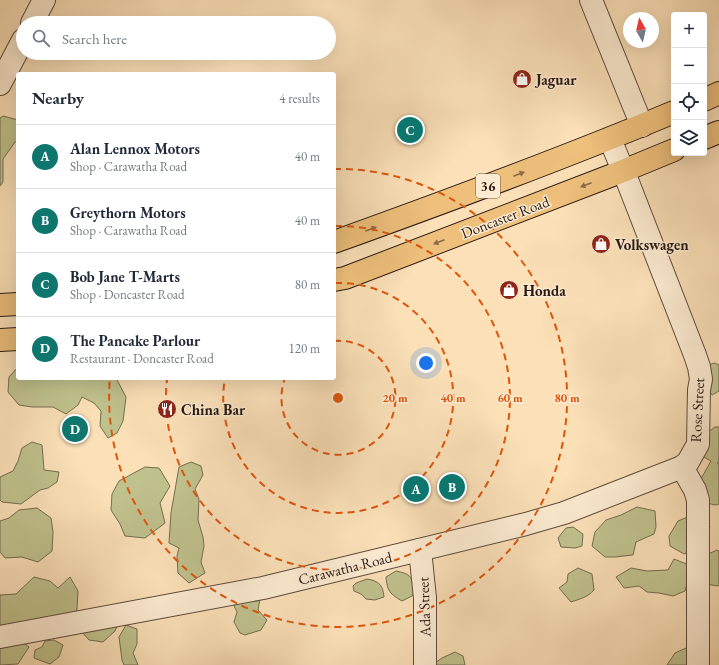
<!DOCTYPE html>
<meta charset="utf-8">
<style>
:root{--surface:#fff;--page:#f2f2f3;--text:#1f2937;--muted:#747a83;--line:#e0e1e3;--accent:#0f766e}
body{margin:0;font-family:"EB Garamond",serif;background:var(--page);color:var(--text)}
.controls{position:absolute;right:12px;top:12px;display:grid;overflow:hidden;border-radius:4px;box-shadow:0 4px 16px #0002}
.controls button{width:36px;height:36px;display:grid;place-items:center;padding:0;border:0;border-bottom:1px solid var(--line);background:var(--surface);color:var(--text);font:20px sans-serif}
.compass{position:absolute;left:623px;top:12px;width:36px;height:36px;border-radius:50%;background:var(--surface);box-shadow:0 4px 16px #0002;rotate:352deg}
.you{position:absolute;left:426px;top:363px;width:14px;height:14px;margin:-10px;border:3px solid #fff;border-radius:50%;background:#1a73e8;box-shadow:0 0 0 6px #1a73e833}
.badge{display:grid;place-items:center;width:26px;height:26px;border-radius:50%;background:var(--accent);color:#fff;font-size:13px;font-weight:700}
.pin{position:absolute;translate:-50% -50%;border:2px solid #fff;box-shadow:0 1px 4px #0006}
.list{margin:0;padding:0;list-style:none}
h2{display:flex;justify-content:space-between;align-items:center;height:52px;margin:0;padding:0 16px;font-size:17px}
h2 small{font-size:13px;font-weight:400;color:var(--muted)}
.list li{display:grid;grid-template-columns:26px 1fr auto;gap:12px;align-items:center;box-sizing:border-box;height:64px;padding:0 16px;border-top:1px solid var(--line)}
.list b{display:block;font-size:15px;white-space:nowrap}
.list p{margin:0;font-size:13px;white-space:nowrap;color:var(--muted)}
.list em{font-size:13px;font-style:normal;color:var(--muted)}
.icon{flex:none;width:22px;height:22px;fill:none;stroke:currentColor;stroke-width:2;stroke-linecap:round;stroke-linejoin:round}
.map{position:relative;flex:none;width:719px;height:665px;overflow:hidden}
.search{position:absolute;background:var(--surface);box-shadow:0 4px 16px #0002;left:16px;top:16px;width:320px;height:44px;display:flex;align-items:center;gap:10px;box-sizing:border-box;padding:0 14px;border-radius:22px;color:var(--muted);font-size:15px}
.panel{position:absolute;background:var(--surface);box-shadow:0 4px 16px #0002;left:16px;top:72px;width:320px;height:308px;border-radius:4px}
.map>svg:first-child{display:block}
</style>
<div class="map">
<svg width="719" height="665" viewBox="0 0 719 665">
<rect width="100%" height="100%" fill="#fbe0b8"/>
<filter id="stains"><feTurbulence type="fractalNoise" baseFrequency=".005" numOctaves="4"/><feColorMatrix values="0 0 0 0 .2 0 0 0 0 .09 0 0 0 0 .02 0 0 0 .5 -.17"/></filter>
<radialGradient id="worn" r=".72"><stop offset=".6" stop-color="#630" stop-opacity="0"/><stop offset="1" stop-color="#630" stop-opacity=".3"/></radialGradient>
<g fill="#c0c28e" stroke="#746e50">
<polygon points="3,116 18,120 18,141 15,142 3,159 3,182 0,186 0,118"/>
<polygon points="715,363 719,365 719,391 712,395 701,379 699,367"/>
<polygon points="18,367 18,378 116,378 126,397 123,421 117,433 108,438 100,426 101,411 94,403 82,397 78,405 66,414 53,407 32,407 19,405 8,392 9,377"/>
<polygon points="715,427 719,427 719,462 717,463 719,464 719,504 715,505 703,502 698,484 711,461 700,455 708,432"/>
<polygon points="32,442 42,445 44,470 59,472 57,482 48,488 40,490 21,504 2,502 0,500 0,477 13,471 18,461 22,448"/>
<polygon points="191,462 201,466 203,475 195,489 199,499 198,520 203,537 204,546 201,562 205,573 189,583 178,573 177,556 179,548 169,543 171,513 179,467"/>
<polygon points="145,467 159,468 170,486 160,503 165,523 145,538 125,536 120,524 111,510 112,494 119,481"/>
<polygon points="637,507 655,511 656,527 654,534 636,542 633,555 615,557 605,557 592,546 595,532 606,520 621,515"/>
<polygon points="37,508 51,518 53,532 52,551 38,562 22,557 5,558 0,552 0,521 9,518 19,510"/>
<polygon points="690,516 710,526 703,544 684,554 670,546 669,536 678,521"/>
<polygon points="573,527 583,534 582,546 575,548 561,547 558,538 566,528"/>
<polygon points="717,550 719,551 719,585 718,586 705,584 706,555"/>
<polygon points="674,559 689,565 688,580 685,591 673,596 659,593 647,592 639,586 624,588 616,577 631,568 647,571 668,570"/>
<path d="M578 568 592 574 594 590C588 597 580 599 571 602L559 588 567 582 568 574Z"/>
<path d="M396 571C410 574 410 575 416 588L412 596 402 601C390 594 387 591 386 577Z"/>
<polygon points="34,577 50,581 58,588 70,577 78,591 77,609 71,623 0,628 0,595 16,594"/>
<path d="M367 579C379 581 383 585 384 597L375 600 366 599 361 594 354 591 353 586 356 583Z"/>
<polygon points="260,599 258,610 267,620 261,630 245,635 240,633 234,622 237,612 234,606 237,600"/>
<polygon points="119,622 115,631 103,642 89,640 81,631"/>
<polygon points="126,625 137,629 137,644 133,653 138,665 124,665 122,660 119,637"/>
<polygon points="0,637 19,639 29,647 18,664 0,665"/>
<polygon points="54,640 63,645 59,657 50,664 34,658 35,650 42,647 45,641"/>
<polygon points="686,648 692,654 692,665 667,665 675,653"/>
<polygon points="455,652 463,656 465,665 432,665 442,658"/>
</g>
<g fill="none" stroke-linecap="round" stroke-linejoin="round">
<g stroke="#5e4b3c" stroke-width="24">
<g id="minor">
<polyline points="591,0 642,126"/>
<polyline points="32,23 44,0"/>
<polyline points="0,84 23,40"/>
<polyline points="610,139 629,185 695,355 699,367 701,379 699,390 698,444 688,462 682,467 695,490 698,500 698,665"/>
<polyline points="420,550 425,598 425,665"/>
<polyline points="0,637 263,588 526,524 564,513 682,467"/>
</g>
</g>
<g stroke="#291912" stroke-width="24">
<g id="major">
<polyline points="704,100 719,93"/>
<polyline points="704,138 719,132"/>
<path d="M334 242C448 201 562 159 674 112"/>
<polyline points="334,280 345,278 623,171 674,150"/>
<polyline points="0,305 18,304"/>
<polyline points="0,340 18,339"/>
</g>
</g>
<use href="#minor" stroke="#fcebd1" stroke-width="22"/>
<use href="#major" stroke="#eec07c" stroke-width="22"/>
</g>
<defs><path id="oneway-solid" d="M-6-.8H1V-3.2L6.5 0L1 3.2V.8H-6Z"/></defs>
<g fill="#8c6c47">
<use href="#oneway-solid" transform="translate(519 174) rotate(-21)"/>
<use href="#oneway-solid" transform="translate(586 185) rotate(159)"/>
<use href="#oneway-solid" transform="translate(371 229) rotate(-20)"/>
<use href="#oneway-solid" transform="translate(439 242) rotate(159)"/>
</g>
<g fill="none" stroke="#de560c" stroke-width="2" stroke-dasharray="7 5">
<path d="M334 341A57 57 0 1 1 285 378"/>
<path d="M335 283A115 115 0 1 1 225 378"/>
<path d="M335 226A172 172 0 1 1 167 379"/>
<path d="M334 169A229 229 0 1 1 110 378"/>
</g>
<defs>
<g id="shop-disc" transform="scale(1)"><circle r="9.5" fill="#8f2418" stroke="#fcebd1"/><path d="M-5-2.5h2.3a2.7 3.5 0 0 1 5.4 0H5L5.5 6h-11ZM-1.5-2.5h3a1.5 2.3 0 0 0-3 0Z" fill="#fff"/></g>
<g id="restaurant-disc" transform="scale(1)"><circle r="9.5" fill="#8f2418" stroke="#fcebd1"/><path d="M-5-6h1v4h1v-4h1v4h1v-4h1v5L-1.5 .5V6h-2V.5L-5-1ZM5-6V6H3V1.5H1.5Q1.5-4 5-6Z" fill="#fff"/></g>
</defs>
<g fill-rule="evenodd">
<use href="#shop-disc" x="522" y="79"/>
<use href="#shop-disc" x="601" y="244"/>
<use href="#shop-disc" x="509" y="290"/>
<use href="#restaurant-disc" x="167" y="409"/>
</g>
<g text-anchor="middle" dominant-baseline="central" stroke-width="3" stroke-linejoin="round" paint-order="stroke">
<rect fill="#fcebd1" stroke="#68584b" stroke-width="1" x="476" y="174" width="24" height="24" rx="3"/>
<g font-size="14" font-weight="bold" fill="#291912">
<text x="488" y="186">36</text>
</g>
<g font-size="15" font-weight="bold" fill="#291912" stroke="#fcebd1" text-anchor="start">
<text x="536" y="79">Jaguar</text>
<text x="615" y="244">Volkswagen</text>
<text x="523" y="290">Honda</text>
<text x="181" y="409">China Bar</text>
</g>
<g font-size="15" fill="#291912" stroke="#fcebd1">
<text transform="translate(505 217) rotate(-21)">Doncaster Road</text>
<text transform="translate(697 410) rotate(-87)">Rose Street</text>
<text transform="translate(345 568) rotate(-14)">Carawatha Road</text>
<text transform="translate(424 607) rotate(-92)">Ada Street</text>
</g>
</g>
<circle cx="338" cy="398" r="6" fill="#de560c" stroke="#fcebd1" stroke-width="2"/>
<g font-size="12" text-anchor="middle" font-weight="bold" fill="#de560c" stroke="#fcebd1" stroke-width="3" stroke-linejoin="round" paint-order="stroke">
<text x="395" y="402">20 m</text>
<text x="453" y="402">40 m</text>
<text x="510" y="402">60 m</text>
<text x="567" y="402">80 m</text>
</g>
<rect width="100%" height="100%" filter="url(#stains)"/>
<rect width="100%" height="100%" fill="url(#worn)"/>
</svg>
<div class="controls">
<button>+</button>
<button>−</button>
<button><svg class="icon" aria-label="locate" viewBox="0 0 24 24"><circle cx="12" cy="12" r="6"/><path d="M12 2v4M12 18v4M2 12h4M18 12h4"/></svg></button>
<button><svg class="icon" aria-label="layers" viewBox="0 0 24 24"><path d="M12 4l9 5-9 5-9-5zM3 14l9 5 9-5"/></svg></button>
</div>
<svg class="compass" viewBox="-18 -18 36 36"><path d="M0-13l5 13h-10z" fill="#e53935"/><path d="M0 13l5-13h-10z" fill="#747a83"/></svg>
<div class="you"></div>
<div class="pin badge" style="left:416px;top:489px">A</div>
<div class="pin badge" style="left:452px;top:487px">B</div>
<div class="pin badge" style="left:410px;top:130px">C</div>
<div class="pin badge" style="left:75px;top:429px">D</div>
<div class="search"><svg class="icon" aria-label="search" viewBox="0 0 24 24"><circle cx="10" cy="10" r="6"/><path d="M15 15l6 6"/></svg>Search here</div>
<section class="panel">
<h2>Nearby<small>4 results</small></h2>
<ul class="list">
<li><span class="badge">A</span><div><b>Alan Lennox Motors</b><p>Shop · Carawatha Road</p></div><em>40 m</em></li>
<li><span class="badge">B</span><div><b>Greythorn Motors</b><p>Shop · Carawatha Road</p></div><em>40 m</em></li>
<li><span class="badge">C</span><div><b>Bob Jane T-Marts</b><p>Shop · Doncaster Road</p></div><em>80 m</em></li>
<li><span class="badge">D</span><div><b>The Pancake Parlour</b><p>Restaurant · Doncaster Road</p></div><em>120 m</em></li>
</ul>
</section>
</div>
